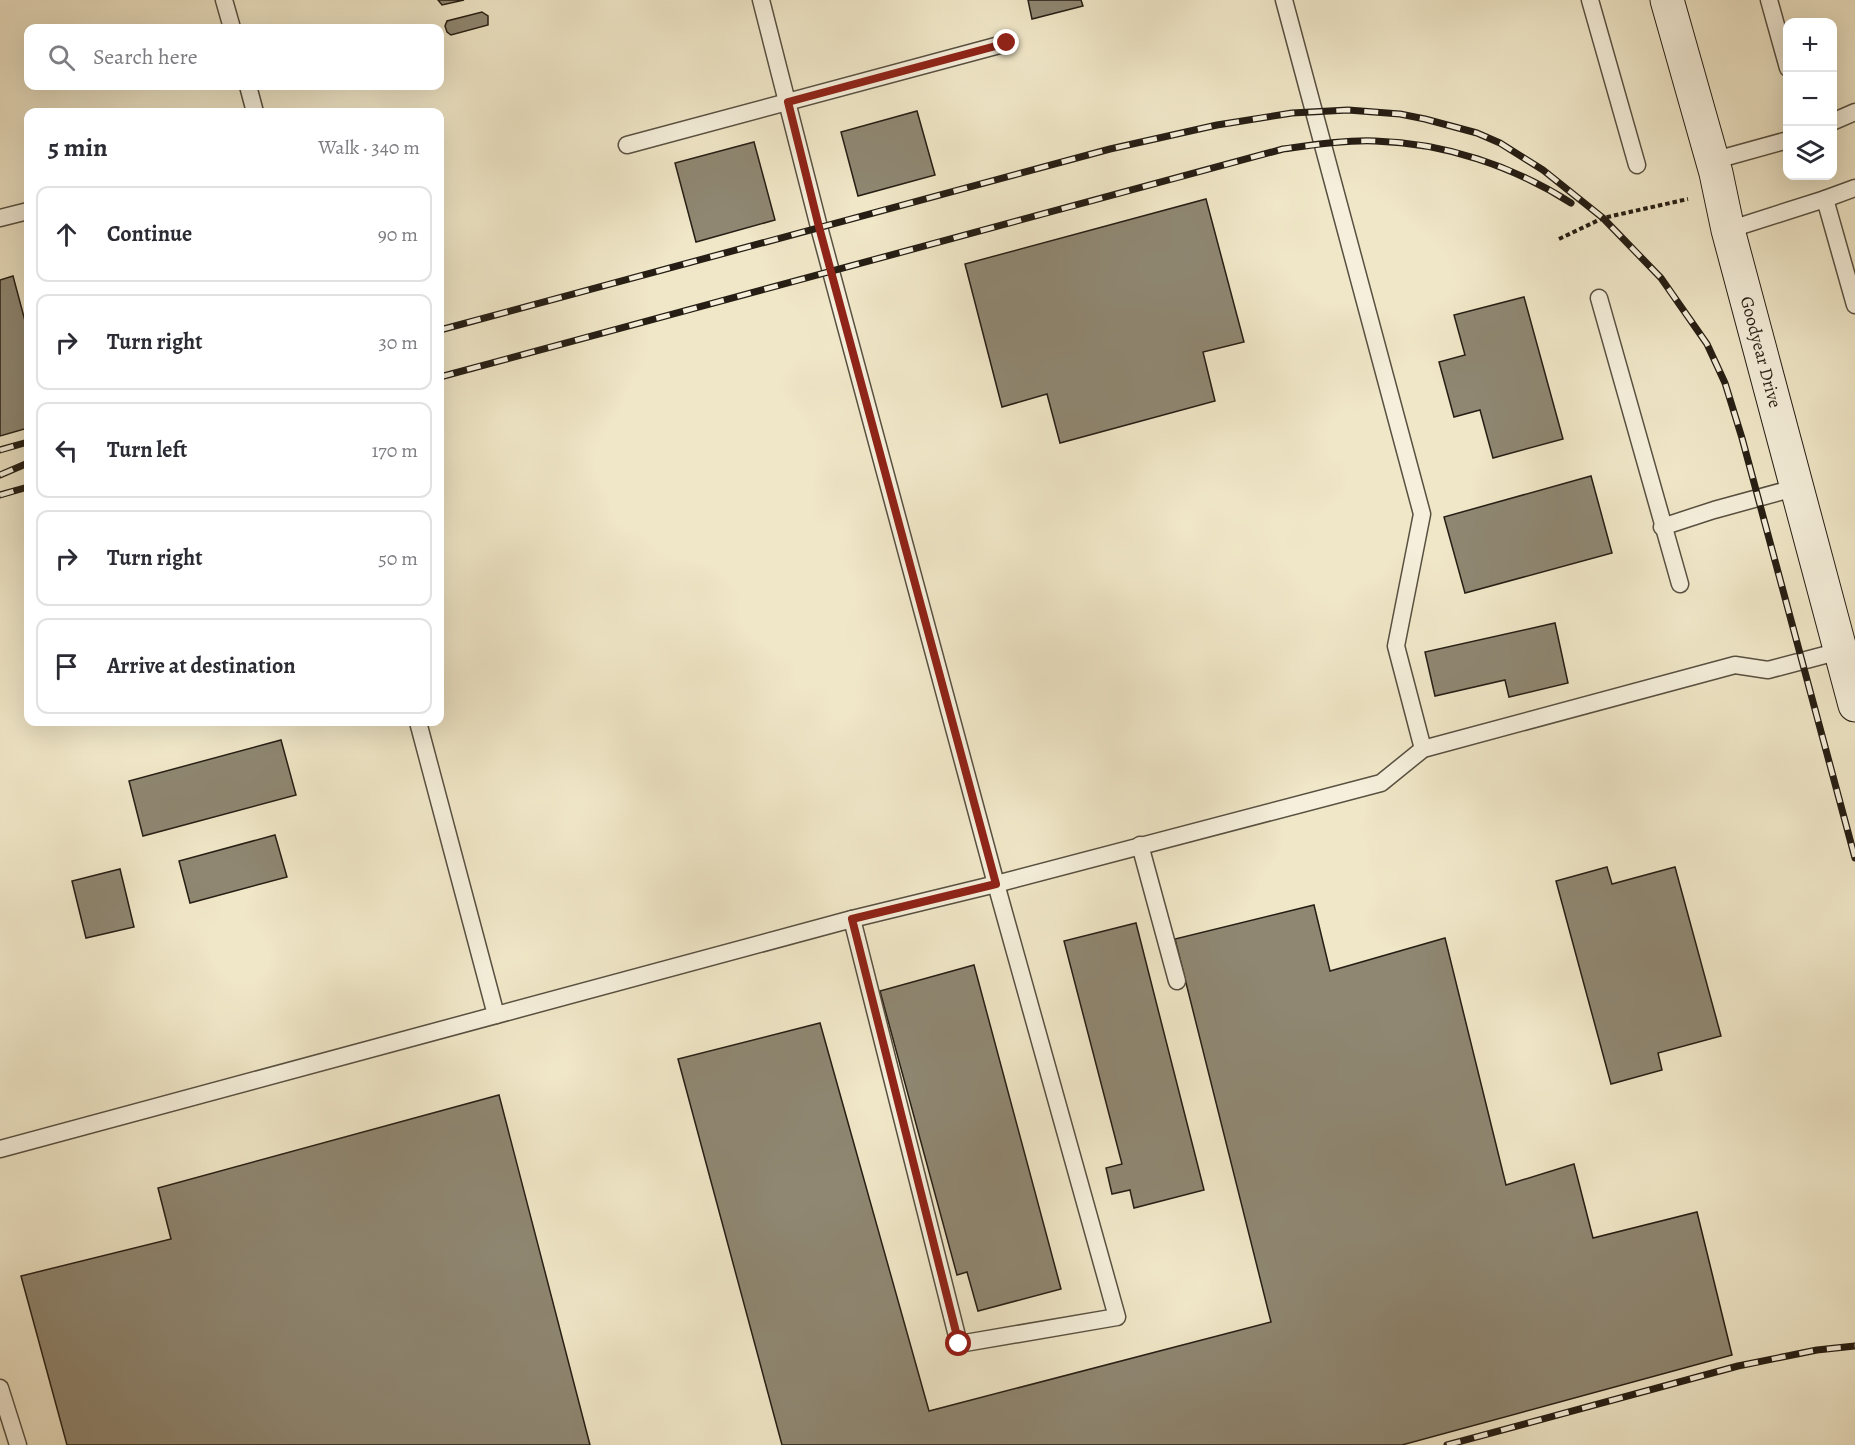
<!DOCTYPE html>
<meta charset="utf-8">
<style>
:root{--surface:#fff;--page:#f7f7f7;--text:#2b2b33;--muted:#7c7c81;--line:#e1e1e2}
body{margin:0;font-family:Alegreya,serif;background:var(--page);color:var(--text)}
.controls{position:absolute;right:18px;top:18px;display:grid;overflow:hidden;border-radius:12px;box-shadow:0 6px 24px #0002}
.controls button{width:54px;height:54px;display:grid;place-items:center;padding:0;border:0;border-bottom:2px solid var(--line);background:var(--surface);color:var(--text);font:30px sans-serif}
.stop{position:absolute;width:18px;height:18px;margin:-14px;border:4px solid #8f2418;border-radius:50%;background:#fff}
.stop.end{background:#8f2418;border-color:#fff;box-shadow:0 2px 6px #0008}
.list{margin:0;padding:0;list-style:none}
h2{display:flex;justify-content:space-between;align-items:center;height:78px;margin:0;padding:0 24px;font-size:26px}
h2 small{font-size:20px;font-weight:400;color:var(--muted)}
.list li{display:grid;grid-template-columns:39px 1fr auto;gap:18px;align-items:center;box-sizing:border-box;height:96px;margin:0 12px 12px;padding:0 12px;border:2px solid var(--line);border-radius:12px}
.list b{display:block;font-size:22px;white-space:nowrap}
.list em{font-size:20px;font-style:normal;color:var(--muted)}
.icon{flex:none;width:33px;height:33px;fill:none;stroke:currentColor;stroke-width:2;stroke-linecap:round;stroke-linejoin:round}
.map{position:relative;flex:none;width:1855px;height:1445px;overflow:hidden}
.search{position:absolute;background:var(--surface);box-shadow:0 6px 24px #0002;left:24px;top:24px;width:420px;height:66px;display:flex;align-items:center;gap:15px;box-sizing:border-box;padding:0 21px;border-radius:12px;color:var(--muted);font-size:22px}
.panel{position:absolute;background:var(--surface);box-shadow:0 6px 24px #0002;left:24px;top:108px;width:420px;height:618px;border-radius:12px}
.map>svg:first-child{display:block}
</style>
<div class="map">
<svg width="1855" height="1445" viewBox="0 0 1855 1445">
<rect width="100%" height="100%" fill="#f0e7c8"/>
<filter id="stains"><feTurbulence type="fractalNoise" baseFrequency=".00333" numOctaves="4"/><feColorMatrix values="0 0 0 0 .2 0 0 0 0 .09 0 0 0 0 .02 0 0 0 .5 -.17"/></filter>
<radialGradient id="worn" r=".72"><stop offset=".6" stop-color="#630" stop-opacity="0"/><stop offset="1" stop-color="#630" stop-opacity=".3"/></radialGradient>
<g fill="#8f8772" stroke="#261e14" stroke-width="1.5">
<polygon points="438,0 464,0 442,5"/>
<polygon points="1028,0 1081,0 1083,6 1032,19"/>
<polygon points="482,12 488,16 488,25 451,35 447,32 445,26 447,21"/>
<polygon points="917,111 935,175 858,196 841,132"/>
<polygon points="754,142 775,220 696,242 675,163"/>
<polygon points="1206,199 1244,342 1203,352 1215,401 1060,443 1047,394 1002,407 965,264"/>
<polygon points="13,276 28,332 28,428 0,436 0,280"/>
<polygon points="1524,297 1563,439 1493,458 1480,410 1454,417 1439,362 1465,355 1454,315"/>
<polygon points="1591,476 1612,553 1465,593 1444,517"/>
<polygon points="1555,623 1568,683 1509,697 1505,680 1435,696 1425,652"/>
<polygon points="281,740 296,795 143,836 129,781"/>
<polygon points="275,835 287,877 190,903 179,861"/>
<polygon points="1607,867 1612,884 1675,867 1721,1036 1658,1053 1662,1070 1611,1084 1556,881"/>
<polygon points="120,869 134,927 86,938 72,881"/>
<polygon points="1314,905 1330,971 1445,938 1506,1185 1574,1164 1593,1238 1697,1212 1732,1355 1402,1445 782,1445 678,1059 820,1023 929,1411 1271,1322 1175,939"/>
<polygon points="1136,923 1204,1190 1134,1208 1130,1190 1112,1194 1106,1168 1122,1164 1064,941"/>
<polygon points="974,965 1061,1289 978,1311 967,1272 957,1275 880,991"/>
<polygon points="499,1095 590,1445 67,1445 21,1276 171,1239 158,1188"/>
</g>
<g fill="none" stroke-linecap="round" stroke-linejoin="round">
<g stroke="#585041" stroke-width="19">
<g id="lane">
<polyline points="224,0 232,28"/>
<polyline points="761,0 819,227 996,884 1117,1317 959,1344 852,919"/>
<polyline points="1284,0 1422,514 1396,646 1423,749"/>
<polyline points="1590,0 1637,165"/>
<polyline points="1769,0 1788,68"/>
<polyline points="248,86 255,112"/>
<polyline points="1832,122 1855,112"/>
<polyline points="627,145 1007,43"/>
<polyline points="1712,161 1788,140"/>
<polyline points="1825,199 1855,188"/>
<polyline points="0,218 28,211"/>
<polyline points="1728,230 1825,199 1855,305"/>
<polyline points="1599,298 1680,584"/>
<polyline points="1662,527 1714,510 1798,487"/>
<polyline points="418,722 496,1015"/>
<polyline points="1140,845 1177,981"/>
<polyline points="0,1149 852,919 996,884 1381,783 1423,749 1735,665 1768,670 1840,651"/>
<polyline points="0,1388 18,1445"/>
</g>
</g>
<g stroke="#261e14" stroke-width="35">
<polyline id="secondary" points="1667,0 1716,173 1728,230 1855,705"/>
</g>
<polyline stroke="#261e14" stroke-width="4" stroke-dasharray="4.5 3" stroke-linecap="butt" points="1559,239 1603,218 1688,199"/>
<use href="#lane" stroke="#f5efdb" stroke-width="16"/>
<use href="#secondary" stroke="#f5efdb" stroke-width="33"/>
<g stroke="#261e14" stroke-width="7">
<g id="rail">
<polyline points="440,330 1110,149 1217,125 1292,113 1348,110 1400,114 1425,119 1477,133 1500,143 1543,170 1603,218 1661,278 1707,344 1725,383 1742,438 1855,858"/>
<path d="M440 377 1283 149C1313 145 1344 140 1375 141 1445 143 1513 166 1571 203"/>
<polyline points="0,450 28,442"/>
<polyline points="0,475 28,463"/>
<polyline points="0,495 28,487"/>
<polyline points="1447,1445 1738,1366 1817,1350 1855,1346"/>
</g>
</g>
<use href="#rail" stroke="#f5efdb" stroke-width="4.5" stroke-dasharray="14" stroke-linecap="butt"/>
</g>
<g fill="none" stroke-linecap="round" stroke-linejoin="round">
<polyline stroke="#8f2418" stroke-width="8" points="959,1344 852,919 996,884 819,227 788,102 1007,43"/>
</g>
<g text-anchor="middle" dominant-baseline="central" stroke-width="5" stroke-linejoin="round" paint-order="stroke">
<g font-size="18" fill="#261e14" stroke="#f5efdb">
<text transform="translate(1761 352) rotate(75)">Goodyear Drive</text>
</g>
</g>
<rect width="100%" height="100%" filter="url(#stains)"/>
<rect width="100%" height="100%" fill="url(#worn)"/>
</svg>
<div class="controls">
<button>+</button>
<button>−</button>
<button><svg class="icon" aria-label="layers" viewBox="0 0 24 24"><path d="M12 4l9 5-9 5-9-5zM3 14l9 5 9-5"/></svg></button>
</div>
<div class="stop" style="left:959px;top:1344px"></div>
<div class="stop end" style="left:1007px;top:43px"></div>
<div class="search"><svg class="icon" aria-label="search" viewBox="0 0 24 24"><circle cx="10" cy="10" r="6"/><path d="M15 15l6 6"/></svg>Search here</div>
<section class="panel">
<h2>5 min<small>Walk · 340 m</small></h2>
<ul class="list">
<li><svg class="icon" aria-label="ahead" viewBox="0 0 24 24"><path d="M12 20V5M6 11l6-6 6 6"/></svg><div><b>Continue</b></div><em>90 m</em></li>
<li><svg class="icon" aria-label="right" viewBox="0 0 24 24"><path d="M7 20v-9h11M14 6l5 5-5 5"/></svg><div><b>Turn right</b></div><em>30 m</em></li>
<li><svg class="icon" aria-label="left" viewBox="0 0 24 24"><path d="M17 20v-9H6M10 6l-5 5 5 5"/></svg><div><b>Turn left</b></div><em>170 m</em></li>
<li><svg class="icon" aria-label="right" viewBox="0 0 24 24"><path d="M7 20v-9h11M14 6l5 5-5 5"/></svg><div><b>Turn right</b></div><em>50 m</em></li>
<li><svg class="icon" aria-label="arrive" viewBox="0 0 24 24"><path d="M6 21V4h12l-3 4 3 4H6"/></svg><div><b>Arrive at destination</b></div></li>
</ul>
</section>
</div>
